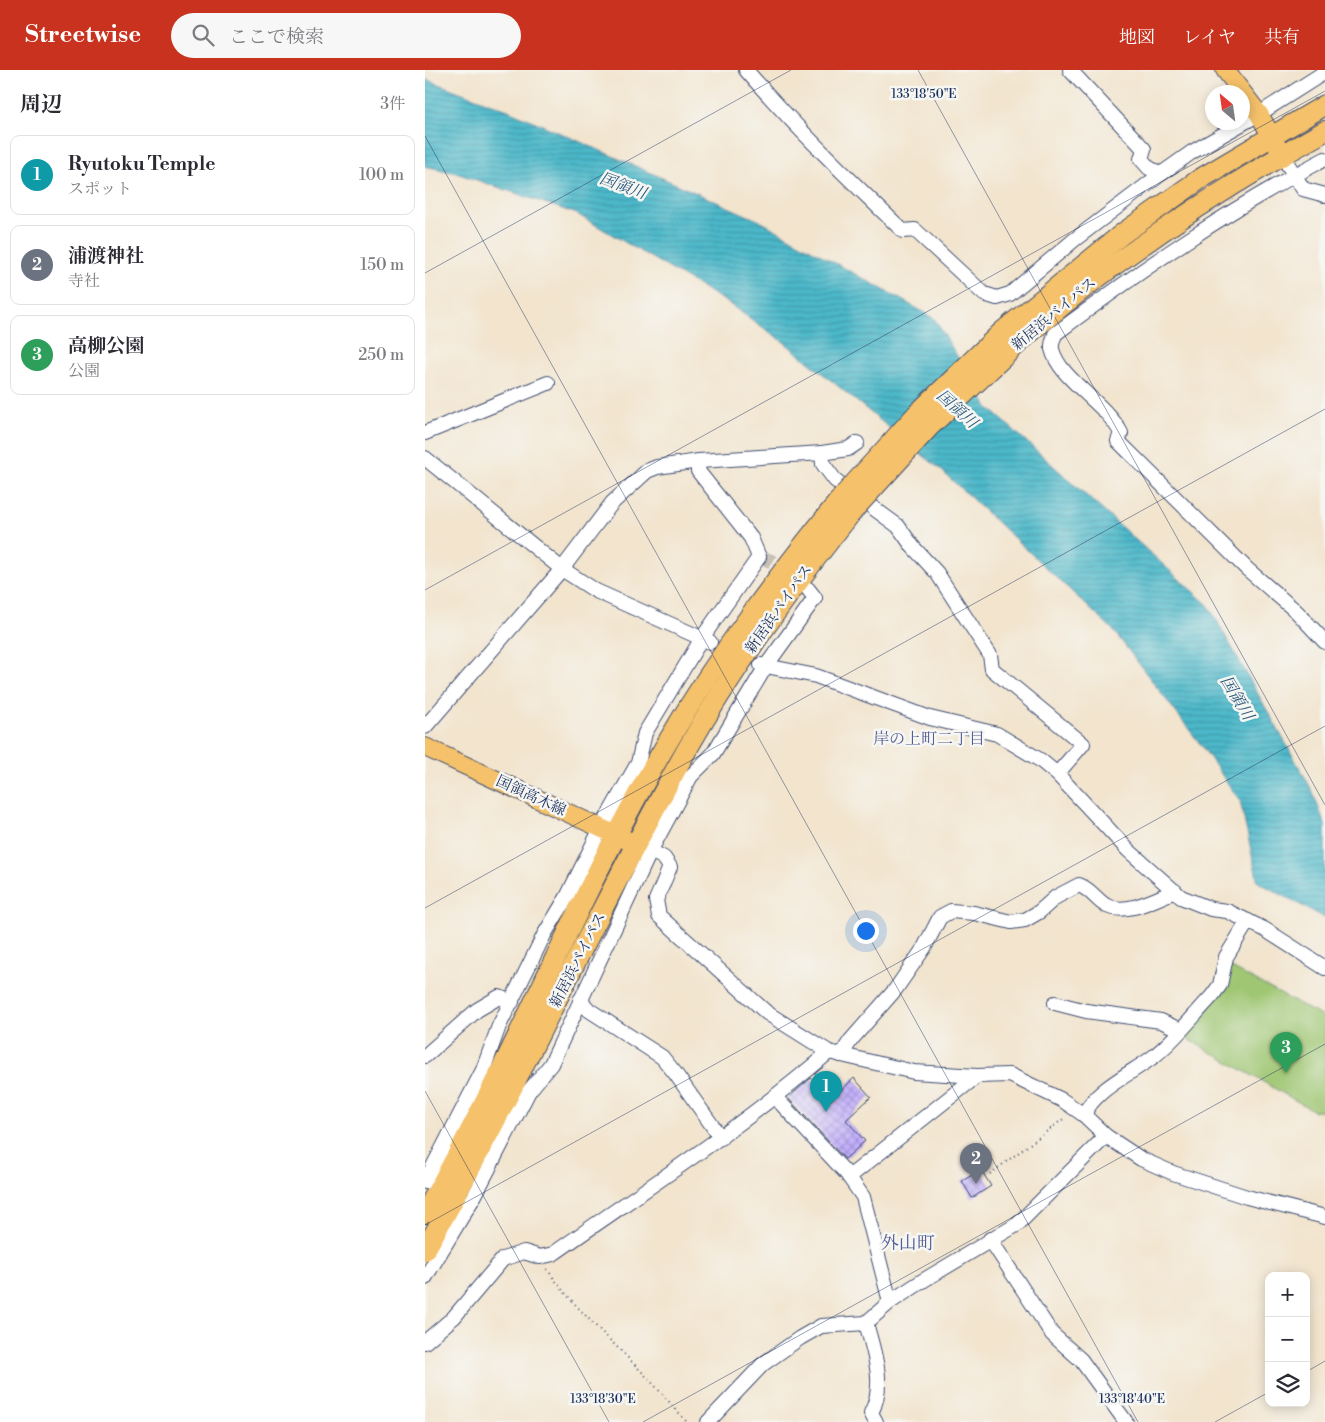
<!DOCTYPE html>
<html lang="ja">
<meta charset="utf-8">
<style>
:root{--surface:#fff;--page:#f7f7f7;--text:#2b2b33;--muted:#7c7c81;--line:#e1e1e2;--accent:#c8321e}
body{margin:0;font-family:"Libre Bodoni","Noto Serif JP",serif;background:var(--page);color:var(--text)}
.controls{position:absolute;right:15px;bottom:15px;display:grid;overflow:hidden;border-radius:10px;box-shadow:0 2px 12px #0003}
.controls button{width:45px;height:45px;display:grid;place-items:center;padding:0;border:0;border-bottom:1px solid var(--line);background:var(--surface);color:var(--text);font:25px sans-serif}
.compass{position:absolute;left:780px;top:15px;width:45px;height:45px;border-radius:50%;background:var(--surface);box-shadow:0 2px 12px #0003;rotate:331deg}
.you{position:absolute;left:440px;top:860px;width:18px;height:18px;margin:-12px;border:4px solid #fff;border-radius:50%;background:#1a73e8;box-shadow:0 0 0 8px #1a73e833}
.badge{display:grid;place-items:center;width:32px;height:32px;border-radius:50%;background:var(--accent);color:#fff;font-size:16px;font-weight:700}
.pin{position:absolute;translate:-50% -41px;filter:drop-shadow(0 1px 2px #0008)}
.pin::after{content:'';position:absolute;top:26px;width:18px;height:15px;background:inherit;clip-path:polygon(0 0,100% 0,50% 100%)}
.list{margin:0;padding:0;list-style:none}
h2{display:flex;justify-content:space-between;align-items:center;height:65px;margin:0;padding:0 20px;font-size:21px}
h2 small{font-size:16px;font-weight:400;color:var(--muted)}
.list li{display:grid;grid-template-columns:32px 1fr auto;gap:15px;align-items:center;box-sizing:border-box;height:80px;margin:0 10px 10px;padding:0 10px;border:1px solid var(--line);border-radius:10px}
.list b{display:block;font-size:19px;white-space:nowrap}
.list p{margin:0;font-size:16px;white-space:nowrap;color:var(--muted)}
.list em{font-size:16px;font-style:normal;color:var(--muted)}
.icon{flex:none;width:28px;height:28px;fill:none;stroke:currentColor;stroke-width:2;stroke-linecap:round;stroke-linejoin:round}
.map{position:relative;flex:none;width:900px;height:1352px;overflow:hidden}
header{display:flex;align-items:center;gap:30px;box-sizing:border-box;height:70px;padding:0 25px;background:var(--accent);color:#fff}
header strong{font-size:24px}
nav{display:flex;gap:28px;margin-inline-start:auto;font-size:18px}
.search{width:350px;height:45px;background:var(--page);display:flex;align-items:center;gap:12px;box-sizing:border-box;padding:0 18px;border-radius:28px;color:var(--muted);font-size:19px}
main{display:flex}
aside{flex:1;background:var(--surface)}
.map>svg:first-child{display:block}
</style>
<header>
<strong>Streetwise</strong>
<div class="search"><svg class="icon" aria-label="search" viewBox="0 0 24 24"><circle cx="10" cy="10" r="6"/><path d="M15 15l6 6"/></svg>ここで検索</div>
<nav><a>地図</a><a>レイヤ</a><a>共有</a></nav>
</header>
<main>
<aside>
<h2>周辺<small>3件</small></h2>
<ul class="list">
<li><span class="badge" style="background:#0f9aa8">1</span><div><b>Ryutoku Temple</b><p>スポット</p></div><em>100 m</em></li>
<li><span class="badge" style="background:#6b7280">2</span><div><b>浦渡神社</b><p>寺社</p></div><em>150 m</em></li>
<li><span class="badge" style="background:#2e9e5b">3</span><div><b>高柳公園</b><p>公園</p></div><em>250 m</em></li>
</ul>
</aside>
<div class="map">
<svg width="900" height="1352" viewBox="0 0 900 1352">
<defs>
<pattern id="water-rules" width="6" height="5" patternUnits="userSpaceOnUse" patternTransform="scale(1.25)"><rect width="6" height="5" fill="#4cb8c9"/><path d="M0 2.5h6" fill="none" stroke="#3e96a6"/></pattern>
<pattern id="building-cross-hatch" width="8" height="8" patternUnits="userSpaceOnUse" patternTransform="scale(1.25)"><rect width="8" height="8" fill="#c3b0fc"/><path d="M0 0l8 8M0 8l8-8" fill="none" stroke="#9e90cf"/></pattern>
</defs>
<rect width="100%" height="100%" fill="#f6f6f2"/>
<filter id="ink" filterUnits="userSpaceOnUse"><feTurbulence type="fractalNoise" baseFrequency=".02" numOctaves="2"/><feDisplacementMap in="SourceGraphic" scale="10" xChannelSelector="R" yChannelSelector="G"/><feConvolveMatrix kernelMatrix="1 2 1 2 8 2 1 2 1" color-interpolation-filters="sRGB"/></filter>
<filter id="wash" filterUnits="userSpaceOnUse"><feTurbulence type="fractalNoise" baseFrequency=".0096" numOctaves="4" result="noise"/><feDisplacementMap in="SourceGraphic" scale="20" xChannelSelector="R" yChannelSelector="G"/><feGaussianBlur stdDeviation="1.12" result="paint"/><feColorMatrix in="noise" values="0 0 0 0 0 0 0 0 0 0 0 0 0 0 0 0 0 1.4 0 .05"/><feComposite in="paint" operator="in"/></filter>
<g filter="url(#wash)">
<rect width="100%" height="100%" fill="#f2e4cd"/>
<polygon fill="#9fc672" stroke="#5d7a68" points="805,897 900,948 900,1042 889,1041 756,965"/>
<polygon fill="url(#water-rules)" stroke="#347494" points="0,9 83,40 335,151 509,248 563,337 783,535 887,720 900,755 900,848 833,812 815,731 776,675 688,560 516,400 359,272 300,231 152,144 31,103 0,96"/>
<g id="blocks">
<g fill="url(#building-cross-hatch)">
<polygon points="386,1008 406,1030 429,1008 446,1027 421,1050 440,1071 420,1089 363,1028"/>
<polygon points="556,1100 566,1116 547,1128 537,1111"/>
</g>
</g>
</g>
<g filter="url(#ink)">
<use href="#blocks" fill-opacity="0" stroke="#3b4a6f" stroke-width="1"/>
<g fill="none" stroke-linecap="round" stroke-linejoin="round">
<polyline stroke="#c7c0b7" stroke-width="14" stroke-dasharray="14 7" stroke-linecap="butt" points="334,487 346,491 364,505"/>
<g stroke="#3b4a6f" stroke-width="16">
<g id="minor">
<path d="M321 0C370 57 424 109 478 161L490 160 559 224 572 228 585 224 649 170 736 104 767 82 834 44 900 2"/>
<polyline points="645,0 719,79 716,89 724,98 736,104"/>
<polyline points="857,85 878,119 900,125"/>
<path d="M900 89C805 138 716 200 630 264 629 268 626 274 627 279 634 309 681 333 696 363L693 371 822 499 872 542 900 572"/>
<polyline points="0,363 123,313"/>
<polyline points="397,383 423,379 432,373"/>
<polyline points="0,388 137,499 171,521 285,572"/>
<polyline points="383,519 390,528 341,596 391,606 505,648 572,664 615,690 632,704 703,780 756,827 786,839 802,841 839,859 900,898"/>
<polyline points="0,657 137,499 187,433 222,401 232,397 274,391 397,383 398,394 410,410 473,456 488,477 512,503 565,585 567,599 658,674 632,704"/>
<polyline points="212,774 239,788 245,797 231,830 234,846 342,943 404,982 489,1002 552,1006 585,1005 637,1030 659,1045 681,1066 716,1089 748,1103 822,1127 900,1147"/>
<polyline points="155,930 164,940 237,987 250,1003 296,1068"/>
<polyline points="630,933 661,941 736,951 755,960"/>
<path d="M416 985 426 970 470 920 499 878 515 847 526 841 549 843 586 852 600 850 614 842 631 827 654 815C667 820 672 831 682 836 703 845 730 829 750 821"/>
<polyline points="0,986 52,940 74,927 87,932"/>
<polyline points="350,1027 422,1104 438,1127 465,1232"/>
<path d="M659 1045C669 1020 707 1003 728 987 750 970 768 946 787 926L795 915 801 887 823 851"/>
<polyline points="424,1107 552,1006"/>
<polyline points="0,1112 58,1000 74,956 119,865 142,827 176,758 213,693 220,663 277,568 334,487 326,468 273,401 274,391"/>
<polyline points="565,1169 627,1264 656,1290 701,1352"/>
<polyline points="0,1208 50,1125 104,1021 126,994 226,780 266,706 288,684 341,596 336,595"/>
<path d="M441 1253C449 1283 461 1314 446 1343L451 1352"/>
<path d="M0 1272 29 1247 78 1189 99 1182 115 1187 128 1184C222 1118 317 1057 404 982"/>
<polyline points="283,1352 338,1294 375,1268 396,1256 441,1253 465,1232 499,1210 593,1154 681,1066"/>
</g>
</g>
<g stroke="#3b4a6f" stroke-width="20">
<g id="major">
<polyline points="800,0 834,44 857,85"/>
<polyline points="0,677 204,771"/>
</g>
</g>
<g stroke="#3b4a6f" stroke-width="22">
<g id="highway">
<polyline points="577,262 697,164 775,109 900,35"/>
<path d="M591 275C684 191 791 122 900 61"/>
<path d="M0 1143C90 989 154 821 245 668 295 582 355 503 418 426"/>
<path d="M0 1180C93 1017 169 846 260 683 309 596 368 516 430 438"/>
</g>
</g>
<g stroke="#3b4a6f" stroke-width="2" stroke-dasharray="1 4" stroke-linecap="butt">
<polyline points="565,1104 641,1047"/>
<path d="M122 1199C148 1237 181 1265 213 1298 230 1315 246 1334 262 1352"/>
</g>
<use href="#minor" stroke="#fff" stroke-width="14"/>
<use href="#major" stroke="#f5c16b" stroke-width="18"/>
<use href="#highway" stroke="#f5c16b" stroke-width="20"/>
<g stroke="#3b4a6f" stroke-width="22" stroke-linecap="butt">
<g id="highway-bridge">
<polyline points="418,426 492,344 577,262"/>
<polyline points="430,438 504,357 591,275"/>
</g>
</g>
<use href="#highway-bridge" stroke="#f5c16b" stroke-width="20"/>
</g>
</g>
<path fill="none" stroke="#1b2f5e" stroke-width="1" stroke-opacity="0.45" d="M493 0 900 735M0 66 713 1352M0 203 366 0M0 520 900 21M0 838 900 339M0 1021 184 1352M0 1155 900 656M881 1302 900 1291M218 1352 900 974M790 1352 844 1322"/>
<g text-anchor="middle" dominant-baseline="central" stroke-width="5" stroke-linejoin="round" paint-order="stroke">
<g font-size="15" fill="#1b2f5e" stroke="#f6f6f2">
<text transform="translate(629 244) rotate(-40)">新居浜バイパス</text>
<text transform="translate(354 539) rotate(-55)">新居浜バイパス</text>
<text transform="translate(106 726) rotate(25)">国領高木線</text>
<text transform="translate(153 890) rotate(-63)">新居浜バイパス</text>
</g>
<g font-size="16" font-style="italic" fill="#2a587e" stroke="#f6f6f2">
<text transform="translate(198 116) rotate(20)">国領川</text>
<text transform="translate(532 339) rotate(42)">国領川</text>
<text transform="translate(812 628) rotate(59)">国領川</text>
</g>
<g font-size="16" fill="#565c95" stroke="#f6f6f2">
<text x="504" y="669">岸の上町二丁目</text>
</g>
<g font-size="18" fill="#565c95" stroke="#f6f6f2">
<text x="483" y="1173">外山町</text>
</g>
</g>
<g font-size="12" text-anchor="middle" fill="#1b2f5e" stroke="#f6f6f2" stroke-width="5" stroke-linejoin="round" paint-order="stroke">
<text x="499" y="28">133°18'50"E</text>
<text x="178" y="1333">133°18'30"E</text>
<text x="707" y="1333">133°18'40"E</text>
</g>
</svg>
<div class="controls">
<button>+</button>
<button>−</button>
<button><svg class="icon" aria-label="layers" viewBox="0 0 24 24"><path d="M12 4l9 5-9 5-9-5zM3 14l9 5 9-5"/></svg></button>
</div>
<svg class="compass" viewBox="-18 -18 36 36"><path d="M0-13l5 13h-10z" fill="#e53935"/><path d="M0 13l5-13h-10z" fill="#7c7c81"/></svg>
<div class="you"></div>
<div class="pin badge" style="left:401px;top:1042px;background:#0f9aa8">1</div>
<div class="pin badge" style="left:551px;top:1114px;background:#6b7280">2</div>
<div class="pin badge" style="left:861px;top:1003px;background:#2e9e5b">3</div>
</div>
</main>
